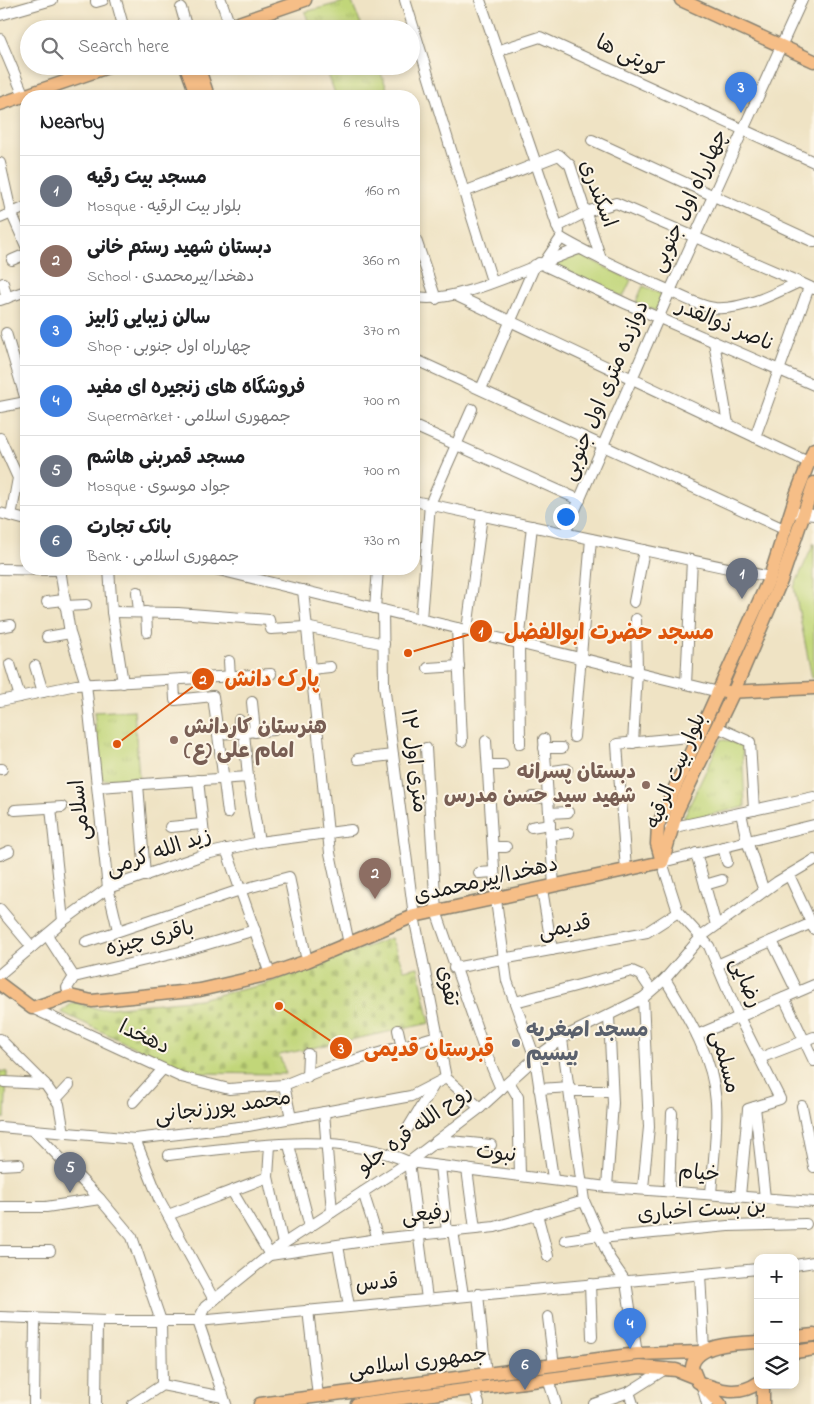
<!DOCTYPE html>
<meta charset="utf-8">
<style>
:root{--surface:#fff;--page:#f2f2f2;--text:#202124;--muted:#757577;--line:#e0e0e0;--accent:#b45309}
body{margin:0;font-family:"Indie Flower","Playpen Sans Arabic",sans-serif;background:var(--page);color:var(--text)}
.controls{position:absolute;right:15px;bottom:15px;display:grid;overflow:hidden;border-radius:10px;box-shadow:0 2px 8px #0003}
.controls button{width:45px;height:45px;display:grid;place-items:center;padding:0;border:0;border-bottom:1px solid var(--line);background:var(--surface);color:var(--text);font:25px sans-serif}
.you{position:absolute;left:565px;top:516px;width:18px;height:18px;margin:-12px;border:4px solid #fff;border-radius:50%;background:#1a73e8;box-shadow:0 0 0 8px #1a73e833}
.badge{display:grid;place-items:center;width:32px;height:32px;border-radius:50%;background:var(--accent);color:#fff;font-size:16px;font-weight:700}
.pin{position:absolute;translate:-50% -41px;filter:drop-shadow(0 1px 2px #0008)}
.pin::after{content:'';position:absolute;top:26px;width:18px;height:15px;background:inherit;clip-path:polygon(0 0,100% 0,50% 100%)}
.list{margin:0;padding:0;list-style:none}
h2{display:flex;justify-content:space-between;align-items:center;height:65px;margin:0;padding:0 20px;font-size:21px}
h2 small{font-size:16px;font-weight:400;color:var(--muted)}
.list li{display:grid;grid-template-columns:32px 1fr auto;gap:15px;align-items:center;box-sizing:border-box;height:70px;padding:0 20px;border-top:1px solid var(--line)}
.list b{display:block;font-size:19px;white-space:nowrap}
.list p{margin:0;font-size:16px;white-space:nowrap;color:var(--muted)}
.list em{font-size:16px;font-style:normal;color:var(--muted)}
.icon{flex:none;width:28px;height:28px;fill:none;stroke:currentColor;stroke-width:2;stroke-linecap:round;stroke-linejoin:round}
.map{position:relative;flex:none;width:814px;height:1404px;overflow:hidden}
.search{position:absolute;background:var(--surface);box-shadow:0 2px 8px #0003;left:20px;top:20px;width:400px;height:55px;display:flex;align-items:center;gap:12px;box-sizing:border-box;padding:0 18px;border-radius:28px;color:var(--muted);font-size:19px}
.panel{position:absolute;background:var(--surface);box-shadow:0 2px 8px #0003;left:20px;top:90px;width:400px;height:485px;border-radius:20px}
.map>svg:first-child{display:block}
</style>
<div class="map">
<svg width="814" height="1404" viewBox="0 0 814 1404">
<defs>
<pattern id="cemetery-stones" width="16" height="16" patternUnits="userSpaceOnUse" patternTransform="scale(1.25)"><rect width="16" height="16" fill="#c1d679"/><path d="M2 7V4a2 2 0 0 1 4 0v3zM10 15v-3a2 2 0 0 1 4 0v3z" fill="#a5b768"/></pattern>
<pattern id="park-tufts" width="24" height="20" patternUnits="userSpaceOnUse" patternTransform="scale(1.25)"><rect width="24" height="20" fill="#c1d679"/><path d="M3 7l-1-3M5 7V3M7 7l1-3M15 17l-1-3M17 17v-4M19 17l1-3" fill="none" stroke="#a5b768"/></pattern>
</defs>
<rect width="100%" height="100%" fill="#fcf5e5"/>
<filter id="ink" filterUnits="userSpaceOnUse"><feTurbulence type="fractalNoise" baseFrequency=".02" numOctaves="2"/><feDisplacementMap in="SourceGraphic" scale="10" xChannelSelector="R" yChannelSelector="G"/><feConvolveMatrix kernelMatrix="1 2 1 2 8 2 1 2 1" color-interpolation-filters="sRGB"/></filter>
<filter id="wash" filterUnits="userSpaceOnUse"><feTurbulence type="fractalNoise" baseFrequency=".0096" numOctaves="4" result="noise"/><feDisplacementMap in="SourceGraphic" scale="20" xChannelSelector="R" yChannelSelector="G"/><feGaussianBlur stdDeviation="1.12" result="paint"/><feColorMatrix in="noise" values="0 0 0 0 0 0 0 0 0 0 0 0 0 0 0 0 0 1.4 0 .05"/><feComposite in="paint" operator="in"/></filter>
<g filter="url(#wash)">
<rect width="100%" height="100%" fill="#efe3c4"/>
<g fill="#c1d679" stroke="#6e794a">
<polygon points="575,252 631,280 623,297 553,265"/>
<polygon points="643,286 663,295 656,311 636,302"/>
<polygon points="814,543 814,678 812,678 794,587"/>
<polygon points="0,1071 7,1072 5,1118 0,1118"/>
</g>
<polygon fill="url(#cemetery-stones)" stroke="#6e794a" points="391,938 404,970 418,967 430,1023 279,1055 286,1074 188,1073 61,1012 74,1002 99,1009 199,999 262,985"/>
<g fill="url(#park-tufts)" stroke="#6e794a">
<polygon points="351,0 363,29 311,29 305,12"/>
<polygon points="325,66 378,66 390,96 336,96"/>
<polygon points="134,710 139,777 101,780 94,712"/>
<polygon points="721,739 742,745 745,807 682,821"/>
</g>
</g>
<g filter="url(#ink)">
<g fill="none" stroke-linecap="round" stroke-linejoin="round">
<g stroke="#868070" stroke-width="12">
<g id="minor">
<polyline points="96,0 96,2 103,0"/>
<polyline points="116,0 124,29"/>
<polyline points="221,0 230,26"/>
<polyline points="405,0 464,192 559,155 570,165 601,259"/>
<polyline points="480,0 559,231"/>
<polyline points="181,8 187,29"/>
<polyline points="0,15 52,0"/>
<polyline points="0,39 24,96"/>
<polyline points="497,51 540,37 814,162"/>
<polyline points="66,66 71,80"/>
<polyline points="592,140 814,242"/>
<polyline points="0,163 11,212 26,246"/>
<polyline points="464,192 492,281"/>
<polyline points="0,218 26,207"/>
<polyline points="557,227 586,212 616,203 799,282"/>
<polyline points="414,234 436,299"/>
<path d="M561 238C595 258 632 274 668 290 683 297 699 306 715 308 743 310 774 294 799 282L814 289"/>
<polyline points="12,260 26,254"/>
<polyline points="546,260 561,238"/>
<polyline points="539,263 627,304 814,385"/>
<polyline points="3,283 7,298"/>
<path d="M414 296C451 308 539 262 579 249"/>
<polyline points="457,296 808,462"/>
<polyline points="0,300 26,291"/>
<polyline points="6,333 26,400"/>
<polyline points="714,342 728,424"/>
<polyline points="414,359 786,530"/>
<polyline points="481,389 535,265"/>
<polyline points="0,407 26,402"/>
<polyline points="414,426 580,500"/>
<polyline points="755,437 809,287"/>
<polyline points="0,438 18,478 11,516"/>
<polyline points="414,501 770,577"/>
<polyline points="0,513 26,520"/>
<polyline points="797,513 814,515"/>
<polyline points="565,533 670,291 802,0"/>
<polyline points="0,569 60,570"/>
<polyline points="60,569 70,633 86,684 108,888 118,930"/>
<polyline points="109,569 112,612 123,683"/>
<polyline points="215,569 719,692"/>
<polyline points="303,590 330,853 349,944"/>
<polyline points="137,592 139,612"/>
<polyline points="47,602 64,600"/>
<polyline points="634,602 644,550"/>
<polyline points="65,606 86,605"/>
<polyline points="375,608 378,569"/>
<polyline points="383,610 384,685 414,916 446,1078 480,1108"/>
<polyline points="112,612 178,613 269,620 271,629 306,627 384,644"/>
<polyline points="146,612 147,632"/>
<polyline points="421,619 430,504 472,409"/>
<polyline points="0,627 11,625"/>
<polyline points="457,628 462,741"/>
<polyline points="467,630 482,515"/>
<polyline points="47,637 70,633"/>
<polyline points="229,661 230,677"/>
<polyline points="10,664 20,697"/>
<polyline points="35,666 43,692"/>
<polyline points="428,668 459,666"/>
<polyline points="311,669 330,667"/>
<polyline points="174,680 175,700 213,696 228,813"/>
<polyline points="686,684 692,560"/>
<polyline points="0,701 76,685 271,674"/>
<polyline points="252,702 255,732"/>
<polyline points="239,720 239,733"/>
<polyline points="717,727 750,742 754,810"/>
<polyline points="244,732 248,777"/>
<polyline points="218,734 274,730"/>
<polyline points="574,737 591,539"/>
<polyline points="544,739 554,886"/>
<polyline points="486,741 496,900 507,981 535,1058 553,1178"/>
<polyline points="633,743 637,672 636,619"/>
<polyline points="520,744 519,643 532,526"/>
<polyline points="426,748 436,911 483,1046 501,1089"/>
<polyline points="544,748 562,748"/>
<polyline points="358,759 393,755"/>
<polyline points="488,765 503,765"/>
<polyline points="0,769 2,769"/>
<polyline points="546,772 567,769"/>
<polyline points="198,780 206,854"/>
<polyline points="138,784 145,876"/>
<polyline points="98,787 248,777 259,842"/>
<polyline points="533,797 548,798"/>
<polyline points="51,808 63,921"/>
<polyline points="15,810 62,807"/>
<polyline points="549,813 568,812"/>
<polyline points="741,813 747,841 764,891"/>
<polyline points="170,827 202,824"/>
<polyline points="531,827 550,824"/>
<polyline points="670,828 814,797"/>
<polyline points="550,835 569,833"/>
<polyline points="493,847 506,847"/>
<polyline points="723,847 727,862"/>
<polyline points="226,849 270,974"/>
<polyline points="696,853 716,925"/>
<polyline points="0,855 9,851"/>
<polyline points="626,870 617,744 699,736"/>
<polyline points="479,873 494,872"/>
<polyline points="789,875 814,929"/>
<polyline points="705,885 722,880"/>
<polyline points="542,889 552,950"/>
<polyline points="0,909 32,947"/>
<polyline points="47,935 74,977"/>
<polyline points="772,941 797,992"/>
<polyline points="86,942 240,890 289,877 307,961"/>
<polyline points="717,965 814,922"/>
<polyline points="454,968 647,932 678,912"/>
<polyline points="0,974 63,921 108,888 206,854 259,842 351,830"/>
<path d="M665 979C688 1017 713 1056 716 1102 718 1131 713 1164 711 1194"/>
<polyline points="70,996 67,988 74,977 184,951 255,930"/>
<polyline points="784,998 814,1061"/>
<polyline points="515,1002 632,971 641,975 651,990"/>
<polyline points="32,1008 181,1077 229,1089 284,1085 321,1070 437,1036"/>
<polyline points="398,1030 402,1048"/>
<polyline points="697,1035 814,985"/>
<polyline points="0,1039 45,1084 59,1104 64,1133"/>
<polyline points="562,1039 584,1201 610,1259 626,1282 637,1354"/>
<polyline points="760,1058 814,1037"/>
<polyline points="307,1077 308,1054"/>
<polyline points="4,1082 45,1084"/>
<polyline points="509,1082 518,1097 520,1175"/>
<polyline points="284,1085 291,1118"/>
<polyline points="539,1089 570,1087"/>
<polyline points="571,1091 612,1091"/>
<polyline points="56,1099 69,1085"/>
<polyline points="133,1102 163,1069"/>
<polyline points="802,1106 814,1167"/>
<polyline points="755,1107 765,1198"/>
<polyline points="324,1112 332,1212"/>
<polyline points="0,1127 135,1139 248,1126 411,1096 446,1078"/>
<polyline points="408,1128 434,1085"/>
<polyline points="33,1130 100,1199 132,1237 161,1321 162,1385"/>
<polyline points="135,1139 159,1199 214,1300"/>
<polyline points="435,1143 450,1141 491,1145"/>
<polyline points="270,1145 268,1177 283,1244"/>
<polyline points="289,1145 310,1227"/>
<path d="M169 1155C244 1147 338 1130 409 1162L607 1187 814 1202"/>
<polyline points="409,1162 427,1299"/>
<polyline points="0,1165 19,1164"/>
<polyline points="440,1166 447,1232"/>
<polyline points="467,1169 475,1229"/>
<polyline points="607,1187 613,1103 609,1016"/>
<polyline points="643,1188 649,1127 643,998"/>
<polyline points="669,1190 672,1113"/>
<polyline points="232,1191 270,1255 378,1239 495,1227 584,1201"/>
<polyline points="363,1192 378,1239"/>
<polyline points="740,1196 748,1109 780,1099 739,1017 709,946 678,912 662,862 814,825"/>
<polyline points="0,1207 46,1207 100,1199"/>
<polyline points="537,1214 548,1256"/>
<polyline points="168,1215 268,1177"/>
<polyline points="453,1231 463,1295"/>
<polyline points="600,1238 728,1226 806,1224"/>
<polyline points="565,1240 599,1235"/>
<polyline points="338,1246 349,1306"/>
<polyline points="0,1251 50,1251"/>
<polyline points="795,1265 814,1262"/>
<polyline points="700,1274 704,1350"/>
<polyline points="590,1284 592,1337"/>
<polyline points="478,1294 486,1375"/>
<polyline points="308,1310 318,1396"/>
<polyline points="0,1317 107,1321 198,1321 758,1269"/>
<polyline points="548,1317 554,1366"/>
<polyline points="198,1321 205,1307 283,1244 409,1162 480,1108 535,1058 566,1036 643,998 665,979 702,936 777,882 814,860"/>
<polyline points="198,1321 226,1404"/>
<polyline points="548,1379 556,1404"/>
<polyline points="702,1386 707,1404"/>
<polyline points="474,1389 479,1404"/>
<polyline points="629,1392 633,1404"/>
<polyline points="34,1404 35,1318"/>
<polyline points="96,1404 97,1321"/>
<polyline points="133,1404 162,1385 223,1397"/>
<polyline points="594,1404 629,1392 667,1368"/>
</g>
</g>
<g stroke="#868070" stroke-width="15">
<g id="major">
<polyline points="681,0 814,61"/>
<polyline points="221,29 305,0"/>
<polyline points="186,66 197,96"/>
<polyline points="198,66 208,96"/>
<polyline points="0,104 111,66"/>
<polyline points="727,692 814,688"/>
<polyline points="663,860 677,811 734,691 781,581 814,483"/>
<polyline points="662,862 657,844 658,825 770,577 796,495 814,449"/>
<polyline points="0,984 32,1008 70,996 92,1001 200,990 270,974 307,961 414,916 662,862"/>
<polyline points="795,1337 814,1335"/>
<path d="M758 1342C738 1343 696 1343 692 1367L698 1382C719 1390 738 1397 758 1383"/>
<polyline points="795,1352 814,1349"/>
<polyline points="702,1385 720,1404"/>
<polyline points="260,1404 637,1354 701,1352"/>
<polyline points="357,1404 640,1367 676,1370 696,1378"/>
<polyline points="763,1404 763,1385"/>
</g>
</g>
<use href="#minor" stroke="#fff" stroke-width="10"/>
<use href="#major" stroke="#f6be87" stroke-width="12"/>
</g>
</g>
<g fill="#8d6e63" stroke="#fcf5e5" stroke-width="2">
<circle cx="174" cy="740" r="5"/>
<circle cx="646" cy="785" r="5"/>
</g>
<circle fill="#6b7280" stroke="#fcf5e5" stroke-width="2" cx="516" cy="1043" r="5"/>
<g text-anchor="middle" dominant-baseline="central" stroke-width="4" stroke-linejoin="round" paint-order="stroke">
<g font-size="21" fill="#1c1c1c" stroke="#fcf5e5">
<text transform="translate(629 57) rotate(25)">کویتی ها</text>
<text transform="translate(597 194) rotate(69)">اسکندری</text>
<text transform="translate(690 201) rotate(-65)">چهارراه اول جنوبی</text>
<text transform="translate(725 326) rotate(23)">ناصر ذوالقدر</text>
<text transform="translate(606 391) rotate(-67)">دوازده متری اول جنوبی</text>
<text transform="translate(413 761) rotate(83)">۱۲ متری اول</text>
<text transform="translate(677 771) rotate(-67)">بلوار بیت الرقیه</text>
<text transform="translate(81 810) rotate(-96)">اسلامی</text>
<text transform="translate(159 853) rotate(-19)">زید الله کرمی</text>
<text transform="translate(486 881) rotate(-13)">دهخدا/پیرمحمدی</text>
<text transform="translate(565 928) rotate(-11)">قدیمی</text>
<text transform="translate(150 939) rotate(-14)">باقری چیزه</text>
<text transform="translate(745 983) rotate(67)">رضایی</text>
<text transform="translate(447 986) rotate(79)">تقوی</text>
<text transform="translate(144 1038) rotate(25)">دهخدا</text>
<text transform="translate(724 1062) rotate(75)">مسلمی</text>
<text transform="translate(223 1108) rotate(-8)">محمد پورزنجانی</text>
<text transform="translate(415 1130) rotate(-36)">روح الله قره جلو</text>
<text transform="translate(496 1154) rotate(6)">نبوت</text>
<text transform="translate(699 1174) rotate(5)">خیام</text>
<text transform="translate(702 1211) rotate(-4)">بن بست اخباری</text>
<text transform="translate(426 1215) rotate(-6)">رفیعی</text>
<text transform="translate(377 1284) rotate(-5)">قدس</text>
<text transform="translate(418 1363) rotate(-7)">جمهوری اسلامی</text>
</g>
<g font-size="21" font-weight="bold" fill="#785e54" stroke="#fcf5e5" text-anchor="start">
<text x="184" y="728">هنرستان کاردانش<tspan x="184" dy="24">امام علی (ع)</tspan></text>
<text x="636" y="773" text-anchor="end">دبستان پسرانه<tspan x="636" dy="24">شهید سید حسن مدرس</tspan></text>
</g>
<g font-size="21" font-weight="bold" fill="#5b616d" stroke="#fcf5e5" text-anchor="start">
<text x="526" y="1031">مسجد اصغریه<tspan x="526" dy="24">بیسیم</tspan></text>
</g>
</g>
<path fill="none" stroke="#de560d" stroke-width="2" d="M408 653L481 631M117 744L203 679M279 1006L341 1048"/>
<g fill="#de560d" stroke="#fcf5e5" stroke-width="2">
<circle cx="408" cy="653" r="5"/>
<circle cx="117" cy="744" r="5"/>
<circle cx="279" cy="1006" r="5"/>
<circle cx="481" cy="631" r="12"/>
<circle cx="203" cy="679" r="12"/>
<circle cx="341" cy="1048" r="12"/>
</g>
<g font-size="15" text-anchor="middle" font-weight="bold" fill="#fff">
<text x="481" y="636">1</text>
<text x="203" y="684">2</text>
<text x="341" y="1053">3</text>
</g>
<g font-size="22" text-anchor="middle" font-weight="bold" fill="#de560d" stroke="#fcf5e5" stroke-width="4" stroke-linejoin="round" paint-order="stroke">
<text x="609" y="639">مسجد حضرت ابوالفضل</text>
<text x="272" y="686">پارک دانش</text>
<text x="429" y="1056">قبرستان قدیمى</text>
</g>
</svg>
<div class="controls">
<button>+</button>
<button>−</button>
<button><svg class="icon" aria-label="layers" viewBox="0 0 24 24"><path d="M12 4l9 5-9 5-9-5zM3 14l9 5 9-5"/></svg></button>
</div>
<div class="you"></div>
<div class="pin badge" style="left:742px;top:599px;background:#6b7280">1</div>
<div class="pin badge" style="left:375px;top:899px;background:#8d6e63">2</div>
<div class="pin badge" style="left:741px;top:113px;background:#3f7fe0">3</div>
<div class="pin badge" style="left:630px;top:1349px;background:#3f7fe0">4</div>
<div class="pin badge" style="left:70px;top:1193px;background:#6b7280">5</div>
<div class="pin badge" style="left:525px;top:1390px;background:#5c6f8a">6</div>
<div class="search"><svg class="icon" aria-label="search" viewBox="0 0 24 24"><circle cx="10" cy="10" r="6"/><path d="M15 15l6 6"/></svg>Search here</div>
<section class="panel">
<h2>Nearby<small>6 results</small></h2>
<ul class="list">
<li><span class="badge" style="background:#6b7280">1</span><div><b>مسجد بیت رقیه</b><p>Mosque · بلوار بیت الرقیه</p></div><em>160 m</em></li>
<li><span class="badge" style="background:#8d6e63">2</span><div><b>دبستان شهید رستم خانی</b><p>School · دهخدا/پیرمحمدی</p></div><em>360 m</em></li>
<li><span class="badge" style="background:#3f7fe0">3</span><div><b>سالن زیبایی ژابیز</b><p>Shop · چهارراه اول جنوبی</p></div><em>370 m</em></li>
<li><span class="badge" style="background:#3f7fe0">4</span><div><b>فروشگاه های زنجیره ای مفید</b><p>Supermarket · جمهوری اسلامی</p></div><em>700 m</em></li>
<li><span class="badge" style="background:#6b7280">5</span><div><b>مسجد قمربنی هاشم</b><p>Mosque · جواد موسوی</p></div><em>700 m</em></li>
<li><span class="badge" style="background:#5c6f8a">6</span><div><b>بانک تجارت</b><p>Bank · جمهوری اسلامی</p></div><em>730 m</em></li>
</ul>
</section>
</div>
